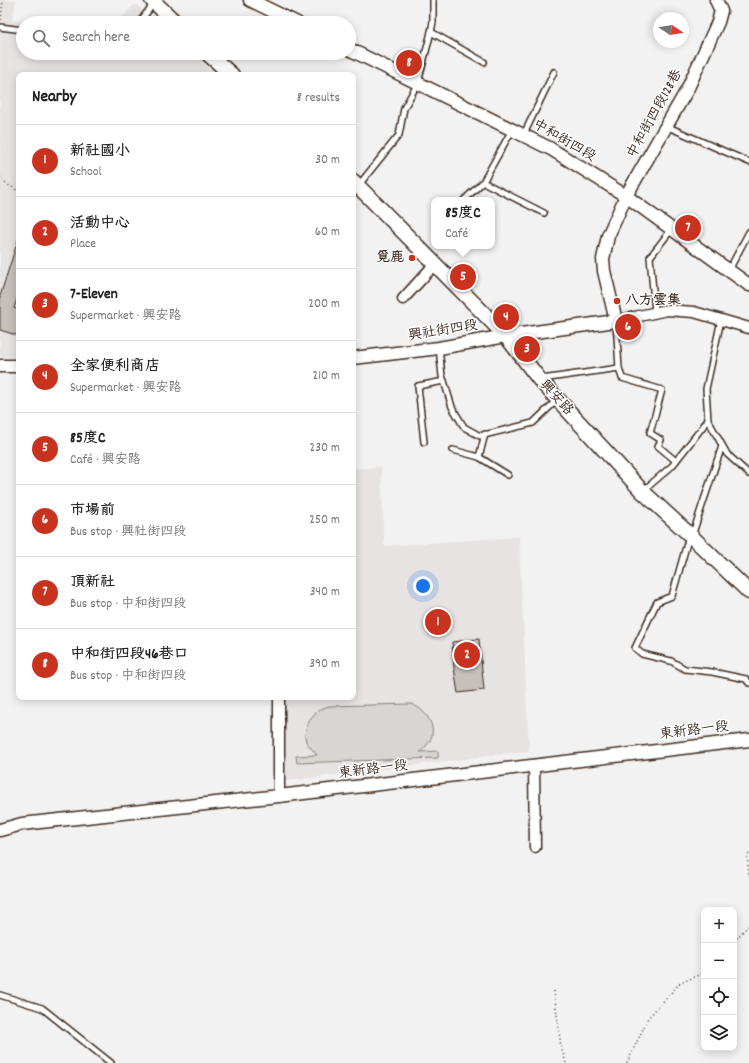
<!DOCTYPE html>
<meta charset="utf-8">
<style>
:root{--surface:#fff;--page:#f6f6f6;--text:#202124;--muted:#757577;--line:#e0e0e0;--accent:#c8321e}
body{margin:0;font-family:Dekko,"LXGW WenKai TC",sans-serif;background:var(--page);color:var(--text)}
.controls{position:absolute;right:12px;bottom:12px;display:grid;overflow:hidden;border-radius:8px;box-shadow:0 2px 10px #0003}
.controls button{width:36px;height:36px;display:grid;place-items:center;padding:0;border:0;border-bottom:1px solid var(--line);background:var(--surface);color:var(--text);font:20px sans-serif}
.compass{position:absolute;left:653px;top:12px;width:36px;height:36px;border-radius:50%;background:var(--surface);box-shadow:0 2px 10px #0003;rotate:102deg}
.you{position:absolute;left:423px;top:586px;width:14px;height:14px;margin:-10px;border:3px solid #fff;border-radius:50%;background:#1a73e8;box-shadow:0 0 0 6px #1a73e833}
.badge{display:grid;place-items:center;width:26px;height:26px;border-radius:50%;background:var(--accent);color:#fff;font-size:13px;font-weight:700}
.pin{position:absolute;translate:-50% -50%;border:2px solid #fff;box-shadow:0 1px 4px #0006}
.popup{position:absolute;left:431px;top:197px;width:64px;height:52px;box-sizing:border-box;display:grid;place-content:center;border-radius:8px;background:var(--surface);filter:drop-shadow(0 1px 3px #0005);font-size:13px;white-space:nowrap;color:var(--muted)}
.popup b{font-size:15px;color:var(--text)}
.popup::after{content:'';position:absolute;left:50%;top:100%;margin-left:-8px;border:8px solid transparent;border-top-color:var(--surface)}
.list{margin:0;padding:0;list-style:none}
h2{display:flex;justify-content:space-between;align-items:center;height:52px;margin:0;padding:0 16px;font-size:17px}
h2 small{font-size:13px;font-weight:400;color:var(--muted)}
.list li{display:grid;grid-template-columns:26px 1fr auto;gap:12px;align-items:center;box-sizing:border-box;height:72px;padding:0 16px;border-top:1px solid var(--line)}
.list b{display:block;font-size:15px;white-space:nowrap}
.list p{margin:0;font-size:13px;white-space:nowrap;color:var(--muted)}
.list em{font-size:13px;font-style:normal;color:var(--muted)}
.icon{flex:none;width:22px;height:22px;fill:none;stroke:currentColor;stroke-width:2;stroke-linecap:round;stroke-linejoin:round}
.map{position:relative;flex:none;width:749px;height:1063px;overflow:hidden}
.search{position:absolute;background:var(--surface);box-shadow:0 2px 10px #0003;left:16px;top:16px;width:340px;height:44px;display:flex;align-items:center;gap:10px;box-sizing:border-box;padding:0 14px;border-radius:22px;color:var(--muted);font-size:15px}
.panel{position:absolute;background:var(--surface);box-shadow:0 2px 10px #0003;left:16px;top:72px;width:340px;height:628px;border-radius:8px}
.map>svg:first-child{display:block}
</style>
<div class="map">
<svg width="749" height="1063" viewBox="0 0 749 1063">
<rect width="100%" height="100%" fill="#f3f2f2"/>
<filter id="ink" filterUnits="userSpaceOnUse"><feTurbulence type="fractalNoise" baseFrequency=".025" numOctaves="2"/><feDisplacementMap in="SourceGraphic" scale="8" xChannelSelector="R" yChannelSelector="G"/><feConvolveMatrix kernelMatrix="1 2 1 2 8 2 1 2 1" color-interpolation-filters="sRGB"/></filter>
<g filter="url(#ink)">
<g fill="#e6e3e2">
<polygon points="0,0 16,0 12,20 28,23 23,23 23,53 193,53 216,75 19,75 19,358 0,357"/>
<polygon points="135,4 159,23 117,23"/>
<polygon points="381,467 384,546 519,537 529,751 279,782 284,697 353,697 353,469"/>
</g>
<path fill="#d8d5d2" stroke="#8a8078" d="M412 704C427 711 440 729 427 745 425 748 422 750 420 752L438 751V758L297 763 296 756 317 755 306 742 305 735 306 729 310 719 317 711 328 706Z"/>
<g fill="#c6c0bd" stroke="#3b2a1e">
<polygon points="19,237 19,293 14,308 19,310 19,336 0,330 0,296"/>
<polygon points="479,639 484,690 458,693 454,668 452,642"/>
</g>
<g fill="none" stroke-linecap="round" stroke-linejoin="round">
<g stroke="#3b2a1e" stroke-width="8">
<g id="service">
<polyline points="139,23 154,3"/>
<polyline points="0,27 23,30"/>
<polyline points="431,32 484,62"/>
<polyline points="666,126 749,162"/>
<polyline points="524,134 554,72"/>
<polyline points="483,182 544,213"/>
<polyline points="358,186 399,135 404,108 418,83 431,32 433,22 433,0"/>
<polyline points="464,200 483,182 512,130"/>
<polyline points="729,270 749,232"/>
<polyline points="655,312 650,257 671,230"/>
<polyline points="616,322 619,368 622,378 662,390 650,433 661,440 658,446 676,461"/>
<polyline points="542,379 619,368"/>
<polyline points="444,381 452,407 464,427 480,436 533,423 557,400"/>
<polyline points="708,420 727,454 749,474"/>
<polyline points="424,442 418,386 444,381 442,376 439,348"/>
<polyline points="453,450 479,457 508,475"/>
<polyline points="479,457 485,434"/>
<polyline points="644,490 672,466 708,420 706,389 721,320"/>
<polyline points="689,536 672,596 657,602 635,648 642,654 671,661 685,669 712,672 746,679 749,683"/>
<polyline points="692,536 722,446"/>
<polyline points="0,995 42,1008 111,1063"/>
</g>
</g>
<g stroke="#3b2a1e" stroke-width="13">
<g id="minor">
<polyline points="403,299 435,264"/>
<polyline points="616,321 667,310 694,312 749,328"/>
<polyline points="279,697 279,796"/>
<polyline points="534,766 535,847"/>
</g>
</g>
<g stroke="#3b2a1e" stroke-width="15">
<g id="tertiary">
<polyline points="250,0 297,23"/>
<polyline points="349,49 551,149 626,196 749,285"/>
<polyline points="353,358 439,348 506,336 616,321 604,271 603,259 608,236 626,196 687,90 718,22 721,11 716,0"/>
<polyline points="0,366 19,366"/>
<polyline points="0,830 22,824 279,796 749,740"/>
</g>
</g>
<g stroke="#3b2a1e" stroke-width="17">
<g id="secondary">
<polyline points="152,0 176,23"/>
<polyline points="207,53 232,75"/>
<polyline points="353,181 506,336 539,379 642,491 690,535 749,592"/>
</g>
</g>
<g stroke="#3b2a1e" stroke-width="1.5" stroke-dasharray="1 3" stroke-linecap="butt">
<polyline points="1,20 3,0"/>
<polyline points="0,177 6,184 19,191"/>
<polyline points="749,854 747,856 749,874"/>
<polyline points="734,941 749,925"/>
<polyline points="554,991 561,1047 566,1063"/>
<polyline points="627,1063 648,1018 680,983 704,973"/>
</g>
<use href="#service" stroke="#fff" stroke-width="5"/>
<use href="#minor" stroke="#fff" stroke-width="10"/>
<use href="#tertiary" stroke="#fff" stroke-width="12"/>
<use href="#secondary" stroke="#fff" stroke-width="14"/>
</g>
</g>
<g fill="#c8321e" stroke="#fff" stroke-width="1.5">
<circle cx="412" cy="258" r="4"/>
<circle cx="617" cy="301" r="4"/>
</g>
<g text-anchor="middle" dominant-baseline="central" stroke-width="3" stroke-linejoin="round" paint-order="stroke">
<g font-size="14" fill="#3b2a1e" stroke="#fff">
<text transform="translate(655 114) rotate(-61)">中和街四段128巷</text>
<text transform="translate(564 141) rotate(30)">中和街四段</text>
<text transform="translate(443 331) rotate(-9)">興社街四段</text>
<text transform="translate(556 398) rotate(47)">興安路</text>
<text transform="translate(694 731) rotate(-7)">東新路一段</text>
<text transform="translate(373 770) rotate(-7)">東新路一段</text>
</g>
<g font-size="14" font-weight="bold" fill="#3b2a1e" stroke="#fff" text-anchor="end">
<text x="404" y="258">覓鹿</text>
<text x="625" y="301" text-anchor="start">八方雲集</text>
</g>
</g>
</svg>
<div class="controls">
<button>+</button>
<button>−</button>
<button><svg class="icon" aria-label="locate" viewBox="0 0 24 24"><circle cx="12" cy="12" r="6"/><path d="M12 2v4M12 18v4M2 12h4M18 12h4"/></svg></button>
<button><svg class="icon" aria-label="layers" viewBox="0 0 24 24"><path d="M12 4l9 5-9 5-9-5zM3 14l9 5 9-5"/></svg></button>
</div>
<svg class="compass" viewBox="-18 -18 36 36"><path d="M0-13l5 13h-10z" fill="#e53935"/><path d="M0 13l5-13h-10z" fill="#757577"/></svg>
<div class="you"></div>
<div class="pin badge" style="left:438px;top:622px">1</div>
<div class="pin badge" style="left:467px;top:655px">2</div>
<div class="pin badge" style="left:527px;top:349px">3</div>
<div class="pin badge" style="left:506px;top:317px">4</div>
<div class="pin badge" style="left:463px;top:277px">5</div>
<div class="popup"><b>85度C</b>Café</div>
<div class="pin badge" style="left:628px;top:327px">6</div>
<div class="pin badge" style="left:688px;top:228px">7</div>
<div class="pin badge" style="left:409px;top:63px">8</div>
<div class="search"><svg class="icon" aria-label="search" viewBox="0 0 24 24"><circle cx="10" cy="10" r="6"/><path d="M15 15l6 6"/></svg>Search here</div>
<section class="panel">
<h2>Nearby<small>8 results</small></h2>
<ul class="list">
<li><span class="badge">1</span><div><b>新社國小</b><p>School</p></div><em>30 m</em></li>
<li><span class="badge">2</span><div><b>活動中心</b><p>Place</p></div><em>60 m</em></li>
<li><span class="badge">3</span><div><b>7-Eleven</b><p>Supermarket · 興安路</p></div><em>200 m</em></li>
<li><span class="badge">4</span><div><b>全家便利商店</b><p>Supermarket · 興安路</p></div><em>210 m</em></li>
<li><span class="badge">5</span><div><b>85度C</b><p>Café · 興安路</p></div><em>230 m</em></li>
<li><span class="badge">6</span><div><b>市場前</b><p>Bus stop · 興社街四段</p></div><em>250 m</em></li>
<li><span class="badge">7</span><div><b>頂新社</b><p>Bus stop · 中和街四段</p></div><em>340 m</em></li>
<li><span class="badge">8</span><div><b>中和街四段46巷口</b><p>Bus stop · 中和街四段</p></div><em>390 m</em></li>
</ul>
</section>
</div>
